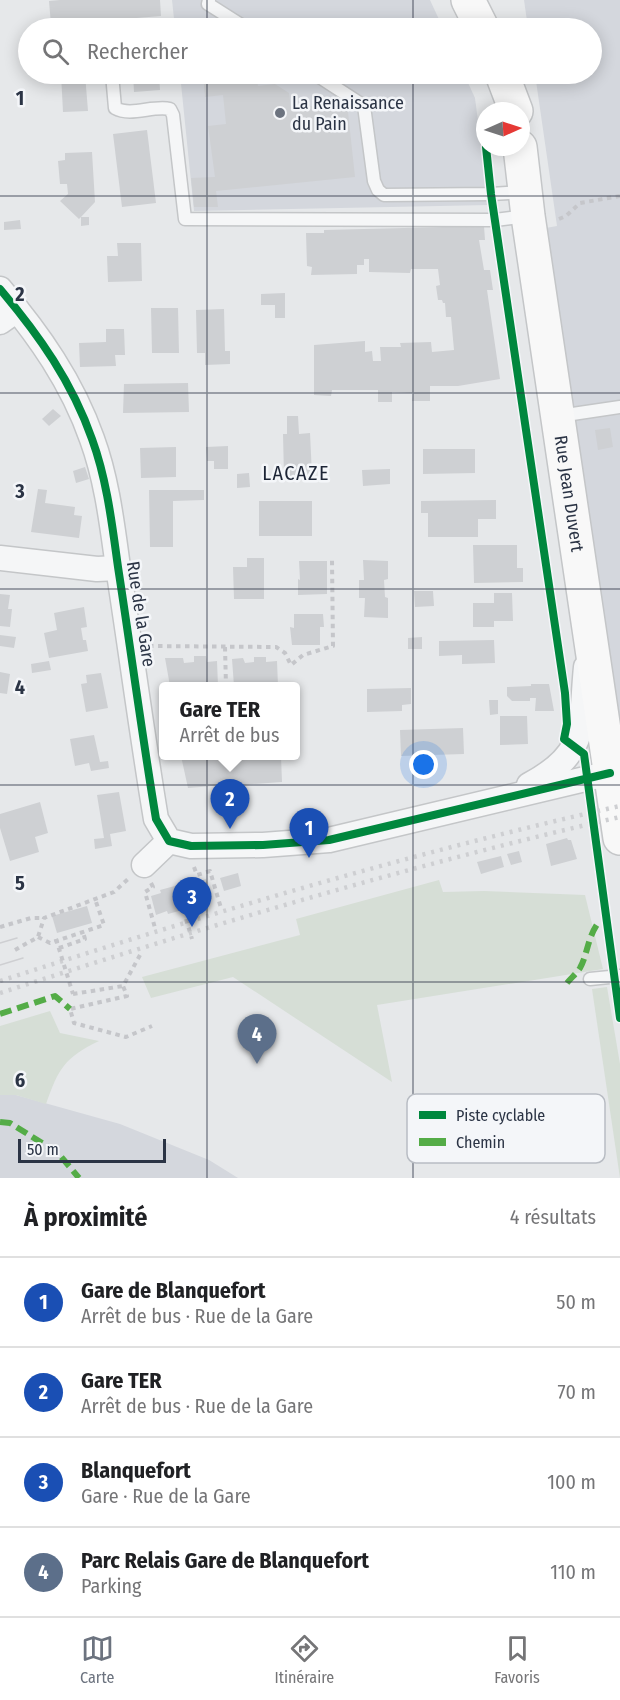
<!DOCTYPE html>
<html lang="fr">
<meta charset="utf-8">
<style>
:root{--surface:#fff;--page:#f2f2f2;--text:#202124;--muted:#757577;--line:#e0e0e0;--accent:#6c737f}
body{margin:0;font-family:"Fira Sans Condensed",sans-serif;background:var(--page);color:var(--text)}
.compass{position:absolute;left:476px;top:102px;width:54px;height:54px;border-radius:50%;background:var(--surface);box-shadow:0 3px 15px #0003;rotate:87deg}
.scale{position:absolute;left:18px;bottom:15px;width:148px;box-sizing:border-box;padding-left:6px;border:3px solid #2b3445;border-top:0;font-size:16px;line-height:21px;white-space:nowrap;color:#2b3445;-webkit-text-stroke:4px #f4f6f9;paint-order:stroke}
.you{position:absolute;left:424px;top:765px;width:21px;height:21px;margin:-15px;border:4px solid #fff;border-radius:50%;background:#1a73e8;box-shadow:0 0 0 9px #1a73e833}
.badge{display:grid;place-items:center;width:39px;height:39px;border-radius:50%;background:var(--accent);color:#fff;font-size:20px;font-weight:700}
.pin{position:absolute;translate:-50% -50px;filter:drop-shadow(0 2px 3px #0008)}
.pin::after{content:'';position:absolute;top:32px;width:21px;height:18px;background:inherit;clip-path:polygon(0 0,100% 0,50% 100%)}
.popup{position:absolute;left:159px;top:682px;width:141px;height:78px;box-sizing:border-box;display:grid;place-content:center;border-radius:6px;background:var(--surface);filter:drop-shadow(0 2px 4px #0005);font-size:20px;white-space:nowrap;color:var(--muted)}
.popup b{font-size:22px;color:var(--text)}
.popup::after{content:'';position:absolute;left:50%;top:100%;margin-left:-12px;border:12px solid transparent;border-top-color:var(--surface)}
.list{margin:0;padding:0;list-style:none}
h2{display:flex;justify-content:space-between;align-items:center;height:78px;margin:0;padding:0 24px;font-size:26px}
h2 small{font-size:20px;font-weight:400;color:var(--muted)}
.list li{display:grid;grid-template-columns:39px 1fr auto;gap:18px;align-items:center;box-sizing:border-box;height:90px;padding:0 24px;border-top:2px solid var(--line)}
.list b{display:block;font-size:22px;white-space:nowrap}
.list p{margin:0;font-size:20px;white-space:nowrap;color:var(--muted)}
.list em{font-size:20px;font-style:normal;color:var(--muted)}
.icon{flex:none;width:33px;height:33px;fill:none;stroke:currentColor;stroke-width:2;stroke-linecap:round;stroke-linejoin:round}
.map{position:relative;flex:none;width:620px;height:1178px;overflow:hidden}
.search{position:absolute;background:var(--surface);box-shadow:0 3px 15px #0003;left:18px;right:18px;top:18px;height:66px;display:flex;align-items:center;gap:15px;box-sizing:border-box;padding:0 21px;border-radius:33px;color:var(--muted);font-size:22px}
.sheet{height:438px;background:var(--surface)}
nav{display:flex;justify-content:space-around;align-items:center;box-sizing:border-box;height:84px;border-top:2px solid var(--line);background:var(--surface);font-size:16px;color:var(--muted)}
nav a{display:grid;justify-items:center;gap:3px}
nav .on{color:var(--accent)}
.map>svg:first-child{display:block}
</style>
<div class="map">
<svg width="620" height="1178" viewBox="0 0 620 1178">
<rect width="100%" height="100%" fill="#e6e8ea"/>
<g fill="#d4d7dd">
<polygon points="172,0 430,0 443,28 175,28"/>
<polygon points="524,0 620,0 620,749 546,228 557,226 535,74 592,74 592,28 528,28"/>
<polygon points="180,74 464,74 475,98 489,205 194,211"/>
<polygon points="0,1095 16,1095 120,1124 209,1160 238,1178 0,1178"/>
</g>
<g fill="#d6ded6">
<polygon points="439,880 443,892 484,891 585,895 603,969 377,1005 392,1082 233,977 151,998 142,977 300,935 296,919"/>
<polygon points="607,987 620,1064 620,1178 592,989"/>
<path d="M50 1011 60 1033 99 1041C64 1058 59 1068 46 1104L16 1095H0V1026Z"/>
</g>
<g fill="#ced0d3">
<polygon points="60,0 160,0 161,16 51,25 49,1"/>
<polygon points="61,74 85,74 88,111 63,112"/>
<polygon points="133,74 159,74 160,90 134,92"/>
<polygon points="203,74 256,74 258,86 275,84 289,93 291,108 338,104 348,112 355,177 216,191 218,207 194,207 191,178 215,177 208,126 226,124 223,95 205,97"/>
<polygon points="147,130 156,203 122,207 113,134"/>
<polygon points="92,152 95,202 81,217 89,217 89,225 81,226 81,217 79,219 60,201 68,194 67,184 60,184 58,161 65,160 65,153"/>
<polygon points="20,220 21,229 4,230 4,222"/>
<polygon points="484,226 485,240 479,240 484,270 490,270 493,290 487,290 500,379 458,386 430,386 430,401 412,401 413,393 392,392 392,402 378,402 378,390 332,390 331,396 314,395 314,345 365,341 365,352 372,351 373,361 381,361 380,347 401,347 400,343 431,342 432,352 454,350 451,317 446,317 445,303 443,303 442,300 438,300 436,286 440,285 438,269 411,269 410,273 369,272 369,259 364,259 364,265 357,265 357,274 311,275 312,267 307,266 306,233 324,233 324,230"/>
<polygon points="117,243 141,243 142,281 108,282 107,256 118,256"/>
<polygon points="285,293 285,318 275,318 275,305 261,305 261,294"/>
<polygon points="151,308 178,308 179,353 152,353"/>
<polygon points="224,309 225,351 230,351 230,364 205,365 205,353 197,353 196,310"/>
<polygon points="106,329 124,329 125,355 115,355 116,366 80,367 79,343 106,342"/>
<polygon points="188,383 189,412 123,413 124,384"/>
<polygon points="53,409 61,416 49,426 42,419"/>
<polygon points="287,416 298,416 299,434 310,433 312,475 284,476 283,434 287,434"/>
<polygon points="610,428 613,447 598,450 595,430"/>
<polygon points="228,446 228,469 214,469 214,461 207,461 206,447"/>
<polygon points="176,447 176,477 141,478 140,448"/>
<polygon points="423,449 475,449 475,473 423,474"/>
<polygon points="85,467 89,479 76,483 73,471"/>
<polygon points="390,469 390,484 363,486 362,470"/>
<polygon points="249,473 250,487 237,488 237,474"/>
<polygon points="38,489 47,490 45,503 75,507 74,515 82,516 79,538 31,532"/>
<polygon points="149,490 204,490 204,500 173,501 173,547 150,547"/>
<polygon points="496,500 496,519 478,519 478,537 428,537 428,513 421,513 421,501"/>
<rect x="259" y="501" width="53" height="35"/>
<polygon points="473,545 517,545 517,568 523,568 523,582 474,583"/>
<polygon points="247,558 264,558 264,599 234,599 233,567 247,567"/>
<polygon points="363,560 388,561 388,579 384,580 385,597 388,598 388,618 364,617 365,598 359,598 359,580 364,580"/>
<polygon points="299,561 327,561 327,594 298,595 298,579 300,580"/>
<polygon points="414,591 433,591 434,606 415,607"/>
<polygon points="494,593 512,593 513,621 494,621 494,627 473,627 473,603 494,603"/>
<polygon points="0,594 10,595 8,609 12,609 10,627 0,626"/>
<polygon points="84,607 87,627 81,628 83,640 86,640 88,651 49,658 44,633 57,630 54,613"/>
<polygon points="294,614 323,614 324,627 320,627 320,645 292,645 290,627 294,628"/>
<polygon points="0,635 16,637 14,648 0,646"/>
<polygon points="422,637 422,649 408,649 408,638"/>
<polygon points="494,640 495,663 462,664 462,655 439,656 439,641"/>
<polygon points="194,656 206,656 207,662 217,661 218,686 170,686 165,658 183,658 184,663 194,662"/>
<polygon points="254,657 266,657 266,662 277,661 278,686 234,686 232,659 243,658 245,663 254,662"/>
<polygon points="49,661 51,670 32,673 31,664"/>
<polygon points="0,672 10,674 7,694 0,693"/>
<polygon points="101,673 108,708 86,712 81,684 87,683 86,675"/>
<polygon points="531,684 549,684 554,711 535,711 536,698 530,698 530,701 512,701 507,696 507,687 531,686"/>
<polygon points="411,688 411,704 402,705 402,711 367,712 367,689"/>
<polygon points="489,700 498,700 498,714 490,715"/>
<polygon points="500,716 527,716 528,744 500,745"/>
<polygon points="463,728 464,754 401,756 400,730"/>
<polygon points="94,735 100,762 108,761 109,768 91,771 89,763 75,766 70,739"/>
<polygon points="181,756 281,756 282,782 238,785 238,781 225,782 225,785 188,788"/>
<polygon points="119,792 126,831 110,834 112,846 95,849 94,839 104,838 97,795"/>
<polygon points="40,802 48,833 35,837 39,852 10,861 0,828 0,814"/>
<polygon points="567,838 568,840 571,840 577,859 551,866 546,844"/>
<polygon points="519,851 522,862 511,865 507,854"/>
<polygon points="501,856 504,867 481,874 477,862"/>
<polygon points="238,873 241,886 224,891 220,878"/>
<polygon points="206,879 212,899 199,903 200,905 168,914 167,911 156,915 151,896 161,893 160,890 193,881 193,883"/>
<polygon points="87,906 92,923 57,933 52,916"/>
</g>
<g fill="none" stroke-linecap="round" stroke-linejoin="round">
<g stroke="#c4c6c8" stroke-width="15">
<g id="lane">
<polyline points="209,0 208,4 246,28"/>
<path d="M112 74 115 108C131 117 153 105 170 109L173 115 185 219 495 220 527 216"/>
<polyline points="315,74 364,106 374,181 378,190 384,195 491,194 525,192"/>
<polyline points="559,416 620,407"/>
<polyline points="590,979 620,976"/>
</g>
</g>
<g stroke="#c4c6c8" stroke-width="27">
<g id="street">
<path d="M0 289C39 335 72 382 92 439 107 480 112 524 118 567 131 651 142 735 156 819L169 841 191 846 263 845 329 840 610 773"/>
<polyline points="0,322 17,310"/>
<polyline points="0,558 97,569 118,568"/>
<path d="M529 785C589 753 580 727 586 667"/>
<polyline points="144,865 169,841"/>
</g>
</g>
<g stroke="#c4c6c8" stroke-width="36">
<g id="secondary">
<polyline points="468,0 482,28"/>
<polyline points="502,74 516,111"/>
<path id="s1" d="M520 147 528 216 620 838"/>
</g>
</g>
<g stroke="#c5c6ca" stroke-width="4" stroke-dasharray="4.5 4.5" stroke-linecap="butt">
<polyline points="559,219 566,216 580,203 620,196"/>
<polyline points="149,646 276,647 285,653 291,665 303,655 333,646 332,560"/>
<polyline points="225,647 226,686"/>
<polyline points="194,867 197,875 210,871 221,908"/>
<polyline points="151,883 153,887 145,892 155,928"/>
<polyline points="186,919 192,939"/>
<polyline points="0,927 31,918 44,918"/>
<polyline points="38,937 50,943 104,925 95,899"/>
<polyline points="59,948 85,939 83,932"/>
<polyline points="15,950 38,937 44,918 114,892 128,879"/>
<polyline points="140,955 123,986 127,996 70,1009 74,1023 126,1037 152,1026"/>
<polyline points="73,994 123,986"/>
</g>
<use href="#lane" stroke="#f5f6f7" stroke-width="12"/>
<use href="#street" stroke="#f5f6f7" stroke-width="24"/>
<use href="#secondary" stroke="#f8f8f8" stroke-width="33"/>
<g stroke="#cecfd2" stroke-width="1.5">
<polyline points="0,943 17,938"/>
<polyline points="0,965 23,958"/>
</g>
<g stroke="#cecfd2" stroke-width="4.5" stroke-dasharray="3 6" stroke-linecap="butt">
<path d="M0 981C204 915 411 853 620 806"/>
<path d="M0 993C204 927 411 865 620 817"/>
</g>
<polyline stroke="#c5c6ca" stroke-width="4" stroke-dasharray="4.5 4.5" stroke-linecap="butt" points="56,939 73,994"/>
<g stroke="#54ac47" stroke-width="6" stroke-dasharray="12 6" stroke-linecap="butt">
<path d="M567 983C571 978 577 973 580 968 588 953 587 939 598 923"/>
<polyline points="0,1014 55,996 70,1009"/>
<polyline points="0,1122 10,1123 58,1153 79,1178"/>
</g>
<g stroke="#f4f6f9" stroke-width="11">
<g id="cycleway">
<polyline points="486,147 491,194 565,693 567,724 564,739 584,754 620,1018"/>
<path d="M0 289C39 335 72 382 92 439 107 480 112 524 118 567 131 651 142 735 156 819L169 841 191 846 263 845 329 840 610 773"/>
</g>
</g>
<use href="#cycleway" stroke="#00873e" stroke-width="8"/>
</g>
<path fill="none" stroke="#2b3445" stroke-width="1.5" stroke-opacity="0.55" d="M207 0V28M413 0V28M207 74V1178M413 74V1178M0 196H620M0 393H620M0 589H620M0 785H620M0 982H620"/>
<circle fill="#6c737f" stroke="#f4f6f9" stroke-width="2" cx="280" cy="113" r="6"/>
<g text-anchor="middle" dominant-baseline="central" stroke-width="5" stroke-linejoin="round" paint-order="stroke">
<g font-size="18" fill="#2b3445" stroke="#f4f6f9" text-anchor="start">
<text x="292" y="103">La Renaissance<tspan x="292" dy="21">du Pain</tspan></text>
</g>
<g font-size="18" fill="#2b3445" stroke="#f4f6f9">
<text stroke="none"><textPath href="#s1" startOffset="350">Rue Jean Duvert</textPath></text>
<text transform="translate(141 614) rotate(81)">Rue de la Gare</text>
</g>
<g font-size="20" letter-spacing="1.5" fill="#1d2536" stroke="#f4f6f9">
<text x="296" y="473">LACAZE</text>
</g>
</g>
<rect x="407" y="1094" width="198" height="69" rx="9" fill="#f4f6f9" stroke="#b8bcc3" stroke-width="1.5"/>
<rect x="419" y="1111" width="27" height="8" fill="#00873e"/>
<rect x="419" y="1138" width="27" height="8" fill="#54ac47"/>
<g font-size="16" fill="#2b3445">
<text x="456" y="1121">Piste cyclable</text>
<text x="456" y="1148">Chemin</text>
</g>
<g font-size="20" text-anchor="middle" font-weight="bold" fill="#2b3445" stroke="#f4f6f9" stroke-width="5" stroke-linejoin="round" paint-order="stroke">
<text x="20" y="105">1</text>
<text x="20" y="301">2</text>
<text x="20" y="498">3</text>
<text x="20" y="694">4</text>
<text x="20" y="890">5</text>
<text x="20" y="1087">6</text>
</g>
</svg>
<svg class="compass" viewBox="-18 -18 36 36"><path d="M0-13l5 13h-10z" fill="#e53935"/><path d="M0 13l5-13h-10z" fill="#757577"/></svg>
<div class="scale">50 m</div>
<div class="you"></div>
<div class="pin badge" style="left:309px;top:858px;background:#1a4fb4">1</div>
<div class="pin badge" style="left:230px;top:829px;background:#1a4fb4">2</div>
<div class="popup"><b>Gare TER</b>Arrêt de bus</div>
<div class="pin badge" style="left:192px;top:927px;background:#1a4fb4">3</div>
<div class="pin badge" style="left:257px;top:1064px;background:#5c6f8a">4</div>
<div class="search"><svg class="icon" aria-label="search" viewBox="0 0 24 24"><circle cx="10" cy="10" r="6"/><path d="M15 15l6 6"/></svg>Rechercher</div>
</div>
<section class="sheet">
<h2>À proximité<small>4 résultats</small></h2>
<ul class="list">
<li><span class="badge" style="background:#1a4fb4">1</span><div><b>Gare de Blanquefort</b><p>Arrêt de bus · Rue de la Gare</p></div><em>50 m</em></li>
<li><span class="badge" style="background:#1a4fb4">2</span><div><b>Gare TER</b><p>Arrêt de bus · Rue de la Gare</p></div><em>70 m</em></li>
<li><span class="badge" style="background:#1a4fb4">3</span><div><b>Blanquefort</b><p>Gare · Rue de la Gare</p></div><em>100 m</em></li>
<li><span class="badge" style="background:#5c6f8a">4</span><div><b>Parc Relais Gare de Blanquefort</b><p>Parking</p></div><em>110 m</em></li>
</ul>
</section>
<nav>
<a class="on"><svg class="icon" aria-label="map" viewBox="0 0 24 24"><path d="M3 6l6-2 6 2 6-2v14l-6 2-6-2-6 2zM9 4v14M15 6v14"/></svg>Carte</a>
<a><svg class="icon" aria-label="directions" viewBox="0 0 24 24"><path d="M12 3l9 9-9 9-9-9zM9 14v-3h6M13 9l2 2-2 2"/></svg>Itinéraire</a>
<a><svg class="icon" aria-label="saved" viewBox="0 0 24 24"><path d="M7 4h10v16l-5-4-5 4z"/></svg>Favoris</a>
</nav>
